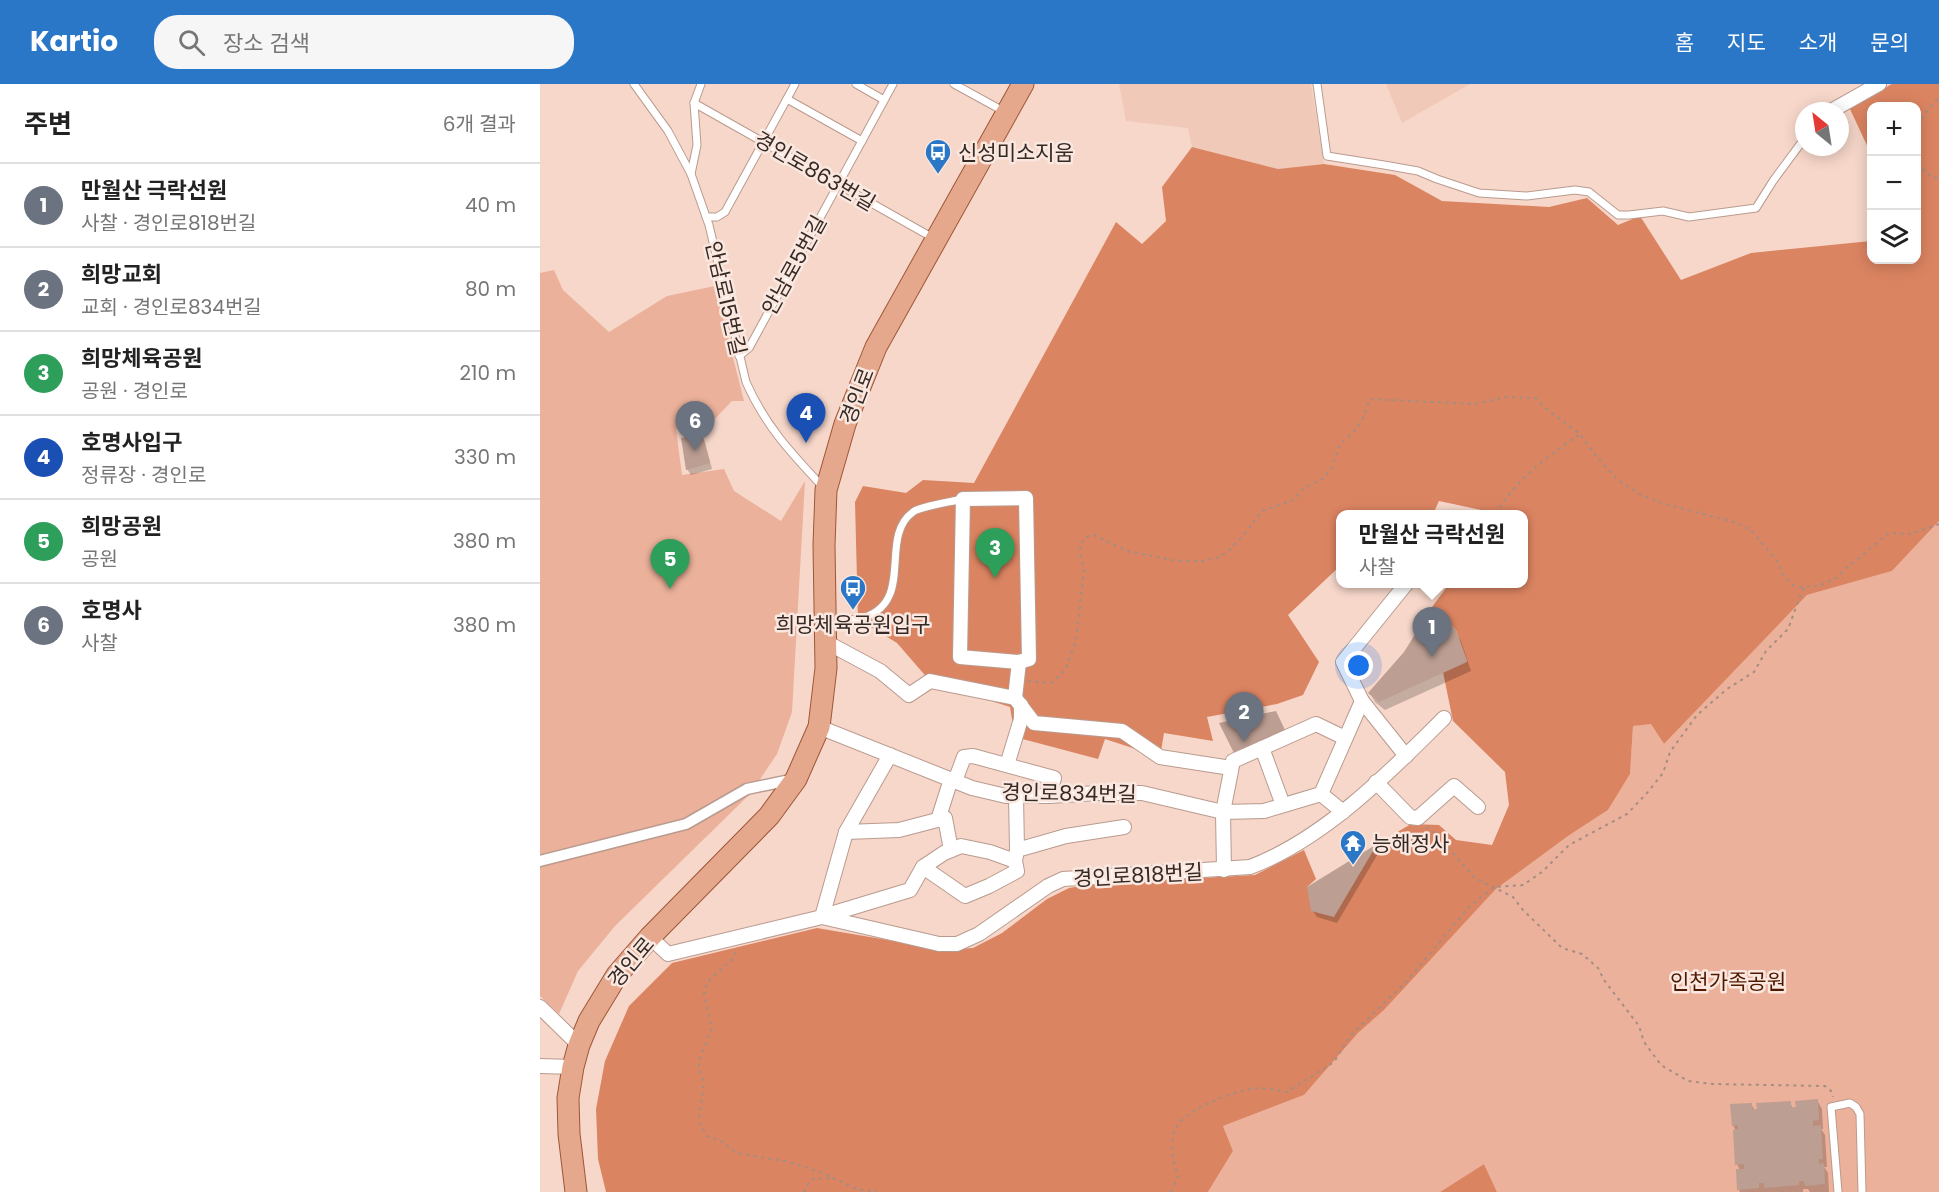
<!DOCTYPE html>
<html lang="ko">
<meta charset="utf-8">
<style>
:root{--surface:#fff;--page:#f6f6f6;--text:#222;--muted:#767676;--line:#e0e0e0;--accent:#2b77c7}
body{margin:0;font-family:Poppins,"Noto Sans KR",sans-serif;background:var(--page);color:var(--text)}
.controls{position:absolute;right:18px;top:18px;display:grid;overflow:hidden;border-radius:12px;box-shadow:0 3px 15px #0003}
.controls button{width:54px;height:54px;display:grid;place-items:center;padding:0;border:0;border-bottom:2px solid var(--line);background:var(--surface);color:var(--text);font:30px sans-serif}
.compass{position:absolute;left:1255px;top:18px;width:54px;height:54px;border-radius:50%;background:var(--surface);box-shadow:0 3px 15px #0003;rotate:330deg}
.you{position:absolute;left:819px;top:582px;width:21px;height:21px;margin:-15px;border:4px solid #fff;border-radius:50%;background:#1a73e8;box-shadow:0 0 0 9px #1a73e833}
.badge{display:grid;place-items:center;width:39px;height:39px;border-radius:50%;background:var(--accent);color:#fff;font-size:20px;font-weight:700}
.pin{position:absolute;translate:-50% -50px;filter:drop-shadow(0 2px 3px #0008)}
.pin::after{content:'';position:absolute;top:32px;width:21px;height:18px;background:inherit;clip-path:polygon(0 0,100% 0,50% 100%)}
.popup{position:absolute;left:796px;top:426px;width:192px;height:78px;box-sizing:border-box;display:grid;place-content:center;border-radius:12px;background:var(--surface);filter:drop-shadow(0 2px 4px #0005);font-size:20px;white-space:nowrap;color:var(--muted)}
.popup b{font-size:22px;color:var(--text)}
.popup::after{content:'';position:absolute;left:50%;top:100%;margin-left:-12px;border:12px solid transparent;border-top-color:var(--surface)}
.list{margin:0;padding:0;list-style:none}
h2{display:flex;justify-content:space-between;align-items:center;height:78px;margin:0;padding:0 24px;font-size:26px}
h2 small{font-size:20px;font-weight:400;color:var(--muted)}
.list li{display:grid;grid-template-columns:39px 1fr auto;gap:18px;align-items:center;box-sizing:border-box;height:84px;padding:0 24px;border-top:2px solid var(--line)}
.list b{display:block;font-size:22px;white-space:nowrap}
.list p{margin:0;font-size:20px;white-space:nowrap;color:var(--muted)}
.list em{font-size:20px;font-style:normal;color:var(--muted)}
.icon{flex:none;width:33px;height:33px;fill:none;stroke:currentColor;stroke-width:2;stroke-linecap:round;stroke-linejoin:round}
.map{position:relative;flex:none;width:1399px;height:1108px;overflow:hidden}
header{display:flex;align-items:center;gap:36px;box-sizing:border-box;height:84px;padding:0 30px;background:var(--accent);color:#fff}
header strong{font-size:28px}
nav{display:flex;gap:33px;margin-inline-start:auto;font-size:21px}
.search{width:420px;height:54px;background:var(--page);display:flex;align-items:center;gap:15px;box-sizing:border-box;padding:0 21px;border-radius:24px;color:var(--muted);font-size:22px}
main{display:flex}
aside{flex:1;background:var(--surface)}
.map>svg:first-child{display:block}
</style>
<header>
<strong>Kartio</strong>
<div class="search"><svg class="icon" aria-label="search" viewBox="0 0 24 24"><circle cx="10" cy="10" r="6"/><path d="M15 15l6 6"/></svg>장소 검색</div>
<nav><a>홈</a><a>지도</a><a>소개</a><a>문의</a></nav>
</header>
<main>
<aside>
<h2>주변<small>6개 결과</small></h2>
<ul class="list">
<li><span class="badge" style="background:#6b7280">1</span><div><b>만월산 극락선원</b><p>사찰 · 경인로818번길</p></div><em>40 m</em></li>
<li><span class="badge" style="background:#6b7280">2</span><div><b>희망교회</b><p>교회 · 경인로834번길</p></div><em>80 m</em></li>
<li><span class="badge" style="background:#2e9e5b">3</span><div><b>희망체육공원</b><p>공원 · 경인로</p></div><em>210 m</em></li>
<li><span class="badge" style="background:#1a4fb4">4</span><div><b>호명사입구</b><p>정류장 · 경인로</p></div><em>330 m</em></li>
<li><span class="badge" style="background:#2e9e5b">5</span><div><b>희망공원</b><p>공원</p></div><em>380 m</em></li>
<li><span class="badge" style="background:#6b7280">6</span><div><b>호명사</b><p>사찰</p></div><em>380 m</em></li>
</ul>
</aside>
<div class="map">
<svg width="1399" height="1108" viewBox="0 0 1399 1108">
<rect width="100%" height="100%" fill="#f7d7ca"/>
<g fill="#f0c9b9">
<polygon points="579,0 771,0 784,80 738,85 652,63 648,44 586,37"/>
<polygon points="846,0 930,0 862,39"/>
</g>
<g fill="#ebb19a">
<polygon points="14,186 23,206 69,248 127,212 175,202 204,317 192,317 171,339 136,345 142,391 184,385 194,407 241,437 265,397 252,628 237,670 210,710 75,842 38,887 19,930 0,912 0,189"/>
<polygon points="1399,437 1399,1108 957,1108 944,1080 900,1108 668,1108 693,1067 683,1042 764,1011 818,949 844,926 956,805 1028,752 1068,726 1090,690 1093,642 1111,639 1124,660 1267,511 1352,487"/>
</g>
<g fill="#db8461">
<polygon points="1352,0 1399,0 1399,437 1352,487 1267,511 1124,660 1111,640 1093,642 1090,690 1068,726 1028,752 956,805 844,926 818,949 764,1011 683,1042 693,1067 668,1108 66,1108 58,1075 56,1025 65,977 89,922 132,879 277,844 406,866 433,864 462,849 507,815 529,804 552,800 715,791 764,766 776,795 767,803 793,833 837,760 871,740 899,741 916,756 952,761 969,721 965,688 913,637 903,588 927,577 916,546 892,523 909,500 984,500 984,430 945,430 946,427 899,417 893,430 800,430 800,482 748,531 779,578 763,611 737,620 667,633 673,657 624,649 620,673 565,655 558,675 475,653 470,623 390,597 357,559 318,535 315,418 323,402 366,409 383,396 434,399 576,138 602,160 626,137 622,103 652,63 738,85 784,80 855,91 902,117 1009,123 1047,114 1078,141 1100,132 1141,196 1211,169 1331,157 1332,176 1376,176 1376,22 1332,22 1331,70 1309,23"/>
<polygon points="944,1080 957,1108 900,1108"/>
</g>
<g fill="#0003">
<polygon points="162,352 165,358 172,385 151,391 147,385"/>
<polygon points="915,547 921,557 931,587 845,626 835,618 830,609"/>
<polygon points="836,762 839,768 797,839 777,833 773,827 769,804"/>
<polygon points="1277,1016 1282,1025 1283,1045 1281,1045 1285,1051 1287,1083 1284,1083 1288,1089 1289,1108 1270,1108 1268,1105 1263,1105 1263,1108 1200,1108 1199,1106 1200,1086 1197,1080 1196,1047 1193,1041 1211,1020 1215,1027 1250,1018 1253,1025"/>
</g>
<g fill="#bc9e92">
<polygon points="162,350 170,379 146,386 141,354"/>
<polygon points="892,523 916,546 927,578 839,618 828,609 864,568"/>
<polygon points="736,627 745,646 694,669 679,639"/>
<polygon points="837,760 794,833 771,827 767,803"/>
<polygon points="1278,1015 1279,1036 1273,1037 1273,1042 1281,1041 1283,1075 1279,1075 1279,1080 1284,1079 1285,1100 1265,1102 1264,1097 1259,1097 1259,1101 1224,1104 1224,1099 1219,1099 1219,1104 1197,1106 1196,1085 1204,1085 1204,1080 1195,1081 1193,1046 1198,1045 1198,1041 1192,1042 1190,1020 1212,1019 1212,1025 1217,1025 1216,1019 1251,1017 1251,1023 1256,1023 1255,1017"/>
</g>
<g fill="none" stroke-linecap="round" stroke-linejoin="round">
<g stroke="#b99b8f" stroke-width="9">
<g id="service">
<polyline points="94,0 128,47 151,90"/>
<path d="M161 0 154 19 157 61 151 90 169 141 206 298C225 341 250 368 282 402"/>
<polyline points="316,0 344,16"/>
<polyline points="414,0 465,28"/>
<polyline points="777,0 787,72 844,81 878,87 897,95 939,109 987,112 1035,106 1049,108 1078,131 1089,131 1123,127 1149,133 1216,124 1233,97 1264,55"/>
<polyline points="247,15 322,57"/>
<polyline points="154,19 395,155"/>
<polyline points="166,133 177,133 185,128 255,0"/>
<polyline points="199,272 209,264 353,0"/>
<path d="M286 536C297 536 309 537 319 535 378 520 337 454 373 428 381 422 411 418 423 415"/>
<polyline points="1298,1108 1291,1023 1310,1019 1316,1023 1320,1030 1322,1108"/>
</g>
</g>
<g stroke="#b99b8f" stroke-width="13">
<polyline id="pedestrian" points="0,777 146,740 207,705 255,695"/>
</g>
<g stroke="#b99b8f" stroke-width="16">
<g id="minor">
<polyline points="1291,27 1339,0"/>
<polygon points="486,414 489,575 479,578 420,573 423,415"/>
<polyline points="286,558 340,587 369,611 390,597 475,614"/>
<polyline points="479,578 475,614 494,639 582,647 620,673 691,684"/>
<polyline points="822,617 866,672"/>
<polyline points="279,643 432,704 466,712 509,712 558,709 602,709 683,728 724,727 781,710 822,617 803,578 866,500"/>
<polyline points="722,664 743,721"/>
<polyline points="467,681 481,635 481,621"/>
<polyline points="415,697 424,673 433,672 514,694 509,712"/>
<polyline points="836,698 870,733 878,734 914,702 938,723"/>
<polyline points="781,710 803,728"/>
<polyline points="476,712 477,766"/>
<polyline points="398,736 411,695"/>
<polyline points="306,748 359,746 405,734 411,766"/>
<polyline points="383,783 425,812 449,802 477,787 475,777"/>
<polyline points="684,786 683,728 693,677 776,640 805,654"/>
<polyline points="284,832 370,806 383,783 404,769 421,762 450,768 475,777 477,766 526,752 584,743"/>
<polyline points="282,833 306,748 350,671"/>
<path d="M110 853 128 870 282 833 399 860H417L439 850 508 802 523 795 710 783C784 755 849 689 904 634"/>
<polyline points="0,923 39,961"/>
<polyline points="0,982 33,983"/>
</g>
</g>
<g stroke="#9d5637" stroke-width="23">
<polyline id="primary" points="36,1108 29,1050 28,1014 33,983 39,961 49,937 77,891 110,853 229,732 256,695 279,643 286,584 284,461 286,406 305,340 336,263 483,0"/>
</g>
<g stroke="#a48d83" stroke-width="2" stroke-dasharray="3 4.5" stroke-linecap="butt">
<polyline points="1376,40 1399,13"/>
<polyline points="1376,59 1376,71"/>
<polyline points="1376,81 1394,94 1399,92"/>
<path d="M956 430C974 397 1009 371 1040 350"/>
<polyline points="488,597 511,599 525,586 536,557 544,486 540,467 541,459 548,452 554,451 587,467 637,477 664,477 680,473 689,466 703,452 722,427 754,416 764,404 784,394 793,382 798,364 805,355 814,348 822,336 830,315 935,320 967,313 995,314 1004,323 1040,350 1055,371 1078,396 1099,410 1125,420 1194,438 1211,446 1237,477 1245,494 1252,501 1260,503 1279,502 1298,493 1304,486 1349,449 1371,450 1399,440"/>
<polyline points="886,743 896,750 935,794 973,813 983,826 1022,864 1042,870 1058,884 1064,896 1099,942 1104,958 1121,981 1148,997 1172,1000 1285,1002 1291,1007 1293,1013"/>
<polyline points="196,868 193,875 170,895 164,906 165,916 172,944 159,977 159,985 164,999 159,1035 161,1042 167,1052 181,1057 197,1069 249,1078 280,1088 317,1105 337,1108"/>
<polyline points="264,1108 266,1102 273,1095 291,1094"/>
<path d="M631 1108C633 1103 638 1096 638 1091 638 1088 636 1086 635 1083 632 1071 631 1058 635 1046 642 1026 691 1009 710 1005 723 1003 735 1006 747 1008L794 978 810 952 865 899 929 823 954 803 983 801 1002 788 1029 761 1087 730 1107 709 1123 689 1130 668 1157 631 1187 605 1214 588 1226 567 1248 545 1264 502"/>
</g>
<use href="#service" stroke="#fff" stroke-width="7"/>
<use href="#pedestrian" stroke="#fff" stroke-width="10"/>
<use href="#minor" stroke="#fff" stroke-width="14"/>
<use href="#primary" stroke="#e6a88d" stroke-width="21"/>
</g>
<defs>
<g id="bus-pin" transform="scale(1.35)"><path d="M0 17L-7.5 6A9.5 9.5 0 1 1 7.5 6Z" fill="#2b77c7" stroke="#fae7df"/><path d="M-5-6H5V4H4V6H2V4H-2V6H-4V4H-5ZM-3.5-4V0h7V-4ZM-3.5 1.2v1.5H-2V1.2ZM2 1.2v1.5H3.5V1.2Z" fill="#fff"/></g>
<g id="temple-pin" transform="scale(1.35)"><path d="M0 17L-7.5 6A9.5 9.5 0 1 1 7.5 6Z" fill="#2b77c7" stroke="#fae7df"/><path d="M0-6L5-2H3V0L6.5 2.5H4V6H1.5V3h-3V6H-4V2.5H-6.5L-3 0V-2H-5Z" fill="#fff"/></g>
</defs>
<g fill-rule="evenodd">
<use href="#bus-pin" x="398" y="68"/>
<use href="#bus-pin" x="313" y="504"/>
<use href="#temple-pin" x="813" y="759"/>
</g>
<g text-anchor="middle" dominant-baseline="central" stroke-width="5" stroke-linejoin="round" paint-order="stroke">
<g font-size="21" fill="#352924" stroke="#fae7df" text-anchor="start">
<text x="418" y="68">신성미소지움</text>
<text x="313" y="540" text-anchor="middle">희망체육공원입구</text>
<text x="832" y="759">능해정사</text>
</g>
<g font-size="21" fill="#352924" stroke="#fae7df">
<text transform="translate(275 87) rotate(30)">경인로863번길</text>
<text transform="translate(254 181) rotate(-61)">안남로5번길</text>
<text transform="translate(186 214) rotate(77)">안남로15번길</text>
<text transform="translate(317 312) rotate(-69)">경인로</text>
<text transform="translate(529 709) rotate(1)">경인로834번길</text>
<text transform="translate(598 791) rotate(-3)">경인로818번길</text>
<text transform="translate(91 878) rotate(-50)">경인로</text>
</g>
<g font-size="21" fill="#4f1900" stroke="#fae7df">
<text x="1188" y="897">인천가족공원</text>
</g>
</g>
</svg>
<div class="controls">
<button>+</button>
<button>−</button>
<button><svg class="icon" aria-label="layers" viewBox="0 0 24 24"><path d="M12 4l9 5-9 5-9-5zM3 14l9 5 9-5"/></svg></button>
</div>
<svg class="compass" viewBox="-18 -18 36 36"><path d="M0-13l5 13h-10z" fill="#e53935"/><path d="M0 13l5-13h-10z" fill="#767676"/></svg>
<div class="you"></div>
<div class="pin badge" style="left:892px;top:573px;background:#6b7280">1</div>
<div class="popup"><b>만월산 극락선원</b>사찰</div>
<div class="pin badge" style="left:704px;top:658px;background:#6b7280">2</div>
<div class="pin badge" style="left:455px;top:494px;background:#2e9e5b">3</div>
<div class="pin badge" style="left:266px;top:359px;background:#1a4fb4">4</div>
<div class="pin badge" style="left:130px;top:505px;background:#2e9e5b">5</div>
<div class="pin badge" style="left:155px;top:367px;background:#6b7280">6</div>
</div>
</main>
